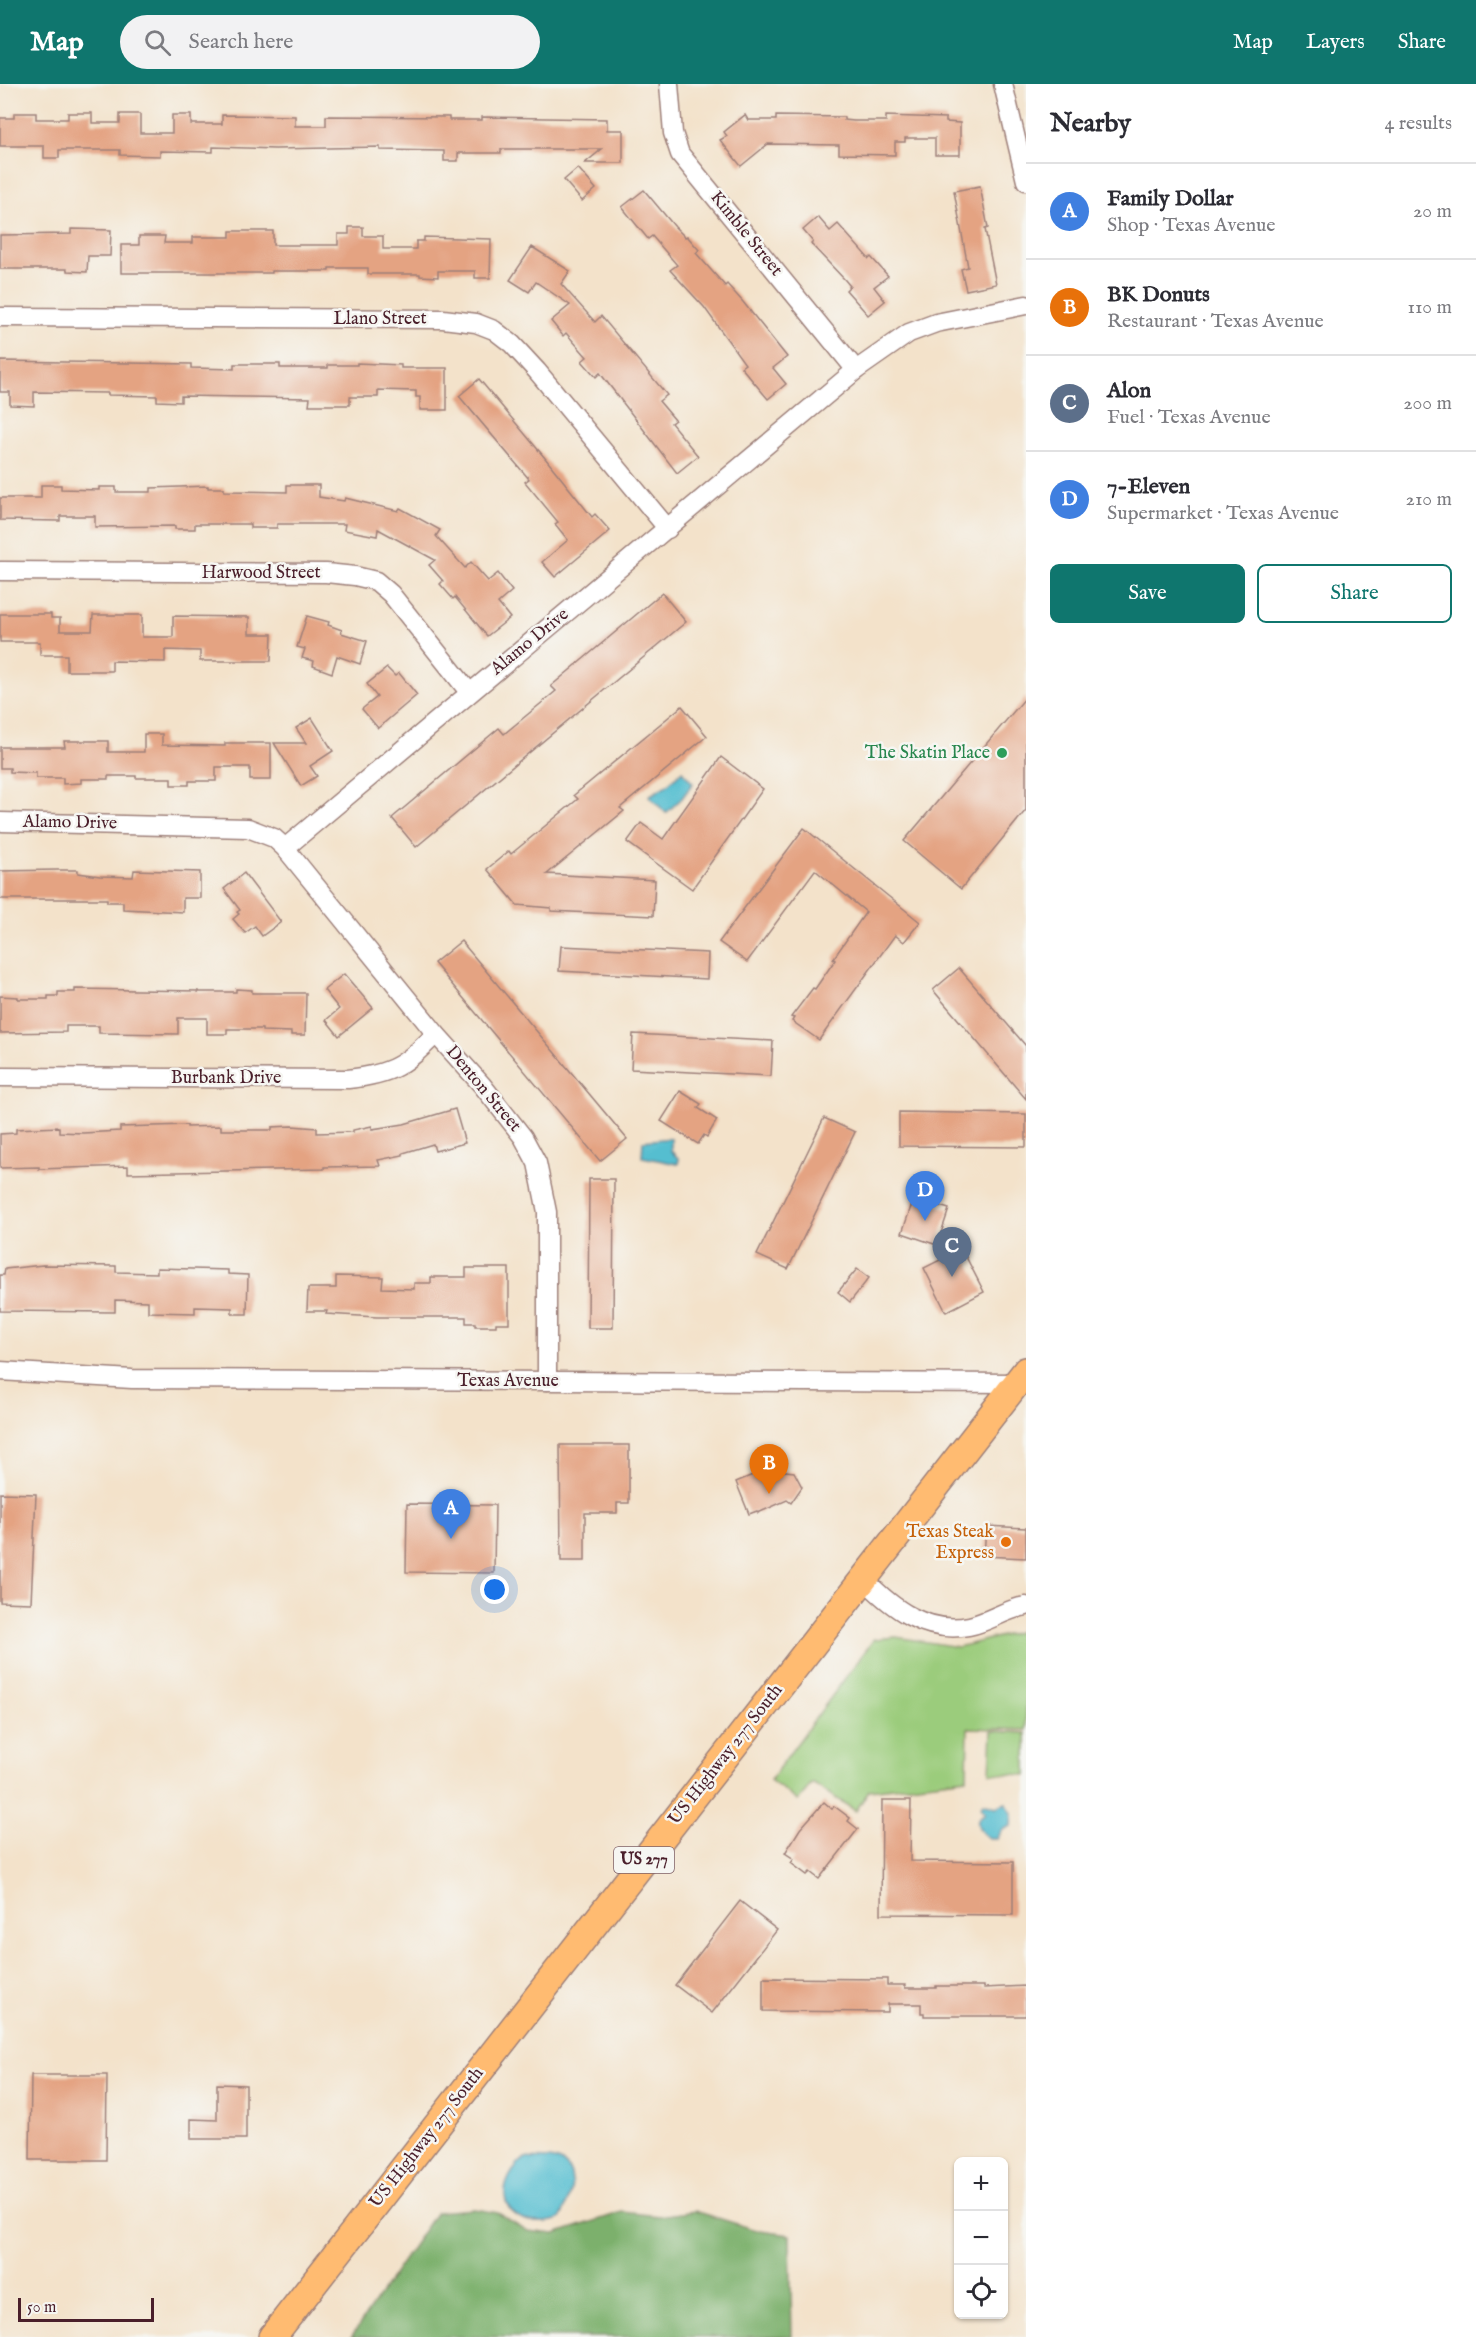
<!DOCTYPE html>
<meta charset="utf-8">
<style>
:root{--surface:#fff;--page:#f2f2f3;--text:#2b2b33;--muted:#7c7c81;--line:#e1e1e2;--accent:#0f766e}
body{margin:0;font-family:"IM FELL English",serif;background:var(--page);color:var(--text)}
.controls{position:absolute;right:18px;bottom:18px;display:grid;overflow:hidden;border-radius:9px;box-shadow:0 2px 4px #0004}
.controls button{width:54px;height:54px;display:grid;place-items:center;padding:0;border:0;border-bottom:2px solid var(--line);background:var(--surface);color:var(--text);font:30px sans-serif}
.scale{position:absolute;left:18px;bottom:15px;width:136px;box-sizing:border-box;padding-left:6px;border:3px solid #4a1f2b;border-top:0;font-size:16px;line-height:21px;white-space:nowrap;color:#4a1f2b;-webkit-text-stroke:4px #f6f6f2;paint-order:stroke}
.you{position:absolute;left:495px;top:1506px;width:21px;height:21px;margin:-15px;border:4px solid #fff;border-radius:50%;background:#1a73e8;box-shadow:0 0 0 9px #1a73e833}
.badge{display:grid;place-items:center;width:39px;height:39px;border-radius:50%;background:var(--accent);color:#fff;font-size:20px;font-weight:700}
.pin{position:absolute;translate:-50% -50px;filter:drop-shadow(0 2px 3px #0008)}
.pin::after{content:'';position:absolute;top:32px;width:21px;height:18px;background:inherit;clip-path:polygon(0 0,100% 0,50% 100%)}
.list{margin:0;padding:0;list-style:none}
h2{display:flex;justify-content:space-between;align-items:center;height:78px;margin:0;padding:0 24px;font-size:26px}
h2 small{font-size:20px;font-weight:400;color:var(--muted)}
.list li{display:grid;grid-template-columns:39px 1fr auto;gap:18px;align-items:center;box-sizing:border-box;height:96px;padding:0 24px;border-top:2px solid var(--line)}
.list b{display:block;font-size:22px;white-space:nowrap}
.list p{margin:0;font-size:20px;white-space:nowrap;color:var(--muted)}
.list em{font-size:20px;font-style:normal;color:var(--muted)}
.actions{display:flex;gap:12px;padding:18px 24px}
.actions a{flex:1;padding:14px 0;border:2px solid var(--accent);border-radius:9px;text-align:center;font-size:21px;color:var(--accent)}
.actions .main{background:var(--accent);color:#fff}
.icon{flex:none;width:33px;height:33px;fill:none;stroke:currentColor;stroke-width:2;stroke-linecap:round;stroke-linejoin:round}
.map{position:relative;flex:none;width:1026px;height:2253px;overflow:hidden}
header{display:flex;align-items:center;gap:36px;box-sizing:border-box;height:84px;padding:0 30px;background:var(--accent);color:#fff}
header strong{font-size:28px}
nav{display:flex;gap:33px;margin-inline-start:auto;font-size:21px}
.search{width:420px;height:54px;background:var(--page);display:flex;align-items:center;gap:15px;box-sizing:border-box;padding:0 21px;border-radius:33px;color:var(--muted);font-size:22px}
main{display:flex}
aside{flex:1;background:var(--surface)}
.map>svg:first-child{display:block}
</style>
<header>
<strong>Map</strong>
<div class="search"><svg class="icon" aria-label="search" viewBox="0 0 24 24"><circle cx="10" cy="10" r="6"/><path d="M15 15l6 6"/></svg>Search here</div>
<nav><a>Map</a><a>Layers</a><a>Share</a></nav>
</header>
<main>
<div class="map">
<svg width="1026" height="2253" viewBox="0 0 1026 2253">
<rect width="100%" height="100%" fill="#f6f6f2"/>
<filter id="ink" filterUnits="userSpaceOnUse"><feTurbulence type="fractalNoise" baseFrequency=".0167" numOctaves="2"/><feDisplacementMap in="SourceGraphic" scale="12" xChannelSelector="R" yChannelSelector="G"/><feConvolveMatrix kernelMatrix="1 2 1 2 8 2 1 2 1" color-interpolation-filters="sRGB"/></filter>
<filter id="wash" filterUnits="userSpaceOnUse"><feTurbulence type="fractalNoise" baseFrequency=".008" numOctaves="4" result="noise"/><feDisplacementMap in="SourceGraphic" scale="24" xChannelSelector="R" yChannelSelector="G"/><feGaussianBlur stdDeviation="1.35" result="paint"/><feColorMatrix in="noise" values="0 0 0 0 0 0 0 0 0 0 0 0 0 0 0 0 0 1.4 0 .05"/><feComposite in="paint" operator="in"/></filter>
<g filter="url(#wash)">
<rect width="100%" height="100%" fill="#f3e2ca"/>
<g fill="#9bcc7c" stroke="#727654" stroke-width="1.5">
<polygon points="1026,1546 1026,1646 968,1644 967,1694 869,1706 856,1727 812,1699 798,1717 770,1696 874,1555 896,1553 958,1563"/>
<polygon points="992,1647 1026,1649 1026,1691 990,1689"/>
</g>
<polygon fill="#7cb06c" stroke="#63684c" stroke-width="1.5" points="474,2125 498,2129 528,2147 555,2150 622,2128 659,2132 695,2127 760,2147 790,2151 792,2253 351,2253 436,2128"/>
<g fill="#54bed0" stroke="#4f6e7e" stroke-width="1.5">
<polygon points="682,687 693,699 682,714 666,729 649,712 667,701"/>
<polygon points="671,1054 671,1067 679,1075 678,1080 642,1073 643,1057"/>
<path d="M983 1719 996 1723 1006 1719 1012 1729 1011 1742 1002 1746 997 1755C987 1756 976 1746 978 1735L985 1729 981 1722Z"/>
<path d="M525 2074C536 2075 549 2074 558 2077 583 2086 568 2120 560 2135 511 2150 484 2109 525 2074Z"/>
</g>
<g id="blocks">
<g fill="#e4a382">
<polygon points="14,29 36,29 36,35 68,35 68,29 92,29 92,39 120,39 120,30 140,30 140,49 172,49 172,31 191,31 191,40 222,40 222,31 295,32 295,42 326,42 326,32 449,33 449,36 482,36 482,33 607,35 607,46 623,46 623,79 585,79 602,65 501,65 501,69 458,69 458,77 444,77 444,67 380,66 380,63 275,65 213,63 213,68 160,67 160,72 120,71 120,66 59,66 59,74 44,74 44,62 0,62 0,34 14,34"/>
<polygon points="745,31 748,36 776,36 776,32 844,33 844,36 854,37 886,37 886,32 946,34 946,38 960,39 960,71 935,71 935,54 905,54 905,58 895,58 895,71 839,70 839,61 768,60 741,82 720,56 727,52 724,48"/>
<polygon points="578,84 596,105 582,117 564,96"/>
<polygon points="980,102 988,144 985,145 996,200 966,206 961,185 968,183 954,107"/>
<polygon points="644,106 675,143 685,153 687,152 699,166 696,169 725,202 727,200 743,218 787,273 773,284 786,300 768,315 741,283 745,280 704,223 670,186 677,181 652,152 648,155 622,123"/>
<polygon points="818,133 830,147 838,140 869,175 871,173 888,192 874,203 885,217 868,231 846,206 850,202 845,196 811,160 813,158 803,146"/>
<polygon points="349,143 363,143 363,152 383,152 383,165 416,165 416,157 424,157 424,153 491,155 490,194 475,194 475,187 438,187 438,193 420,192 420,190 368,190 368,184 329,184 329,187 272,187 272,189 121,189 121,161 139,161 139,152 165,152 164,159 193,159 193,153 230,153 230,147 273,147 273,161 338,161 338,150 349,150"/>
<polygon points="71,145 111,146 110,172 88,172 87,188 67,187 67,185 0,185 0,151 71,150"/>
<polygon points="532,163 570,187 561,200 595,238 601,232 667,311 659,317 675,336 671,339 698,372 677,389 600,289 596,293 582,277 587,273 566,249 563,252 551,237 570,221 536,198 529,208 510,196"/>
<polygon points="0,277 191,280 191,284 234,285 234,280 280,280 280,284 328,284 328,281 357,281 357,279 401,281 401,284 447,284 447,326 420,326 420,313 416,313 416,307 378,306 378,313 350,313 350,321 309,321 310,314 181,312 181,318 157,317 157,312 108,311 108,309 34,308 34,322 10,321 10,308 0,308"/>
<polygon points="479,295 545,374 592,433 595,430 610,447 555,493 542,478 568,456 555,440 558,438 525,398 529,395 459,312"/>
<polygon points="41,401 61,401 61,405 99,406 99,403 116,403 116,408 151,408 151,404 208,402 208,404 224,404 224,407 287,408 287,401 319,401 319,413 344,417 345,414 398,427 400,424 440,446 436,452 465,484 471,478 488,497 498,489 512,507 498,519 510,534 487,552 455,513 453,515 440,500 443,497 429,481 435,476 378,445 377,452 344,446 345,440 277,440 277,444 250,444 250,440 195,440 195,445 175,445 175,442 95,443 95,432 60,432 60,437 0,436 0,414 41,414"/>
<polygon points="662,509 686,538 416,763 392,734 499,644 504,650 556,607 551,602"/>
<polygon points="0,530 51,530 51,534 60,534 60,547 92,547 93,531 142,531 142,553 173,553 173,532 249,533 249,550 272,550 271,577 200,577 200,567 165,566 165,578 112,577 112,587 67,587 67,571 40,571 40,558 0,558"/>
<polygon points="307,532 329,538 328,541 342,546 341,549 367,557 360,580 337,572 332,589 313,582 314,577 302,574 305,565 297,563"/>
<polygon points="387,584 395,592 399,589 417,611 378,644 362,625 377,613 367,600"/>
<polygon points="1026,613 1026,726 961,805 904,757"/>
<polygon points="682,622 707,652 620,724 624,727 547,790 655,796 653,832 551,827 551,824 517,821 487,785 509,767 511,770 578,715 574,711"/>
<polygon points="312,634 333,667 310,682 317,692 301,702 274,659 306,659 296,644"/>
<polygon points="144,650 162,650 162,661 225,662 225,659 271,659 271,696 250,696 250,683 216,683 216,697 189,697 189,701 171,701 171,694 136,694 136,692 108,692 108,695 81,695 81,699 63,700 63,694 36,694 36,689 10,688 10,684 0,684 0,663 65,663 64,657 108,657 108,668 144,668"/>
<polygon points="721,673 763,705 692,805 627,758 641,739 663,755"/>
<polygon points="804,744 920,838 904,858 895,851 819,956 792,937 794,934 791,933 813,904 815,905 835,876 833,875 866,828 815,786 747,878 719,858"/>
<polygon points="57,786 78,786 78,789 100,792 133,793 134,786 200,788 200,814 183,814 183,828 123,825 123,818 107,818 107,815 0,815 0,787"/>
<polygon points="244,789 281,838 262,852 255,842 245,849 233,835 239,830 237,828 240,826 224,805"/>
<polygon points="461,857 627,1055 600,1077 434,879"/>
<polygon points="561,862 708,869 707,895 559,887"/>
<polygon points="959,884 1026,962 1026,1015 933,906"/>
<polygon points="344,890 373,924 339,952 326,936 339,925 324,906"/>
<polygon points="75,905 198,907 198,908 236,908 236,905 252,906 252,909 306,909 305,951 291,951 291,948 262,947 262,945 227,945 227,950 207,950 207,934 178,934 178,950 99,949 99,942 66,942 66,948 0,949 0,912 18,913 18,915 48,915 48,912 58,912 58,908 75,908"/>
<polygon points="633,950 773,957 771,992 631,985"/>
<polygon points="680,1007 701,1020 698,1024 717,1036 707,1053 704,1051 698,1060 661,1037"/>
<polygon points="455,1025 465,1059 435,1067 433,1060 403,1069 403,1071 378,1076 380,1082 324,1083 324,1085 128,1089 128,1082 39,1085 39,1083 0,1084 0,1050 16,1049 16,1045 59,1043 59,1048 83,1049 120,1047 120,1043 187,1041 187,1043 221,1042 221,1046 272,1046 272,1043 292,1042 317,1044 317,1049 353,1048 353,1046 372,1042 372,1045 404,1040"/>
<polygon points="899,1028 1026,1030 1026,1063 899,1062"/>
<polygon points="824,1034 855,1048 788,1185 757,1171"/>
<polygon points="589,1095 614,1095 613,1244 588,1244"/>
<polygon points="914,1114 949,1125 937,1161 902,1149"/>
<polygon points="962,1165 984,1208 946,1228 924,1184"/>
<polygon points="43,1181 116,1182 116,1188 157,1189 157,1184 228,1186 228,1190 248,1191 247,1230 232,1230 232,1224 195,1223 195,1229 148,1228 148,1217 115,1216 115,1228 0,1227 0,1191 4,1191 5,1185"/>
<polygon points="466,1184 509,1184 509,1239 496,1239 496,1242 475,1242 475,1239 466,1239 466,1233 377,1233 326,1230 327,1227 307,1227 308,1204 336,1204 336,1192 383,1193 382,1204 414,1205 414,1199 431,1199 431,1193 466,1193"/>
<polygon points="857,1185 869,1194 850,1218 838,1208"/>
<polygon points="560,1361 629,1361 629,1419 617,1419 617,1429 585,1429 585,1477 561,1477"/>
<polygon points="767,1385 794,1388 802,1403 791,1419 787,1416 758,1429 757,1427 749,1430 736,1398"/>
<polygon points="0,1409 36,1410 31,1519 0,1518"/>
<polygon points="407,1420 495,1421 494,1489 406,1488"/>
<polygon points="986,1442 1026,1444 1026,1474 984,1472"/>
<polygon points="882,1716 911,1716 910,1777 1013,1778 1013,1831 881,1830"/>
<polygon points="824,1718 832,1725 834,1722 850,1734 848,1737 858,1745 819,1795 810,1788 807,1791 791,1779 794,1775 785,1769 800,1745"/>
<polygon points="740,1817 777,1846 712,1929 675,1901"/>
<polygon points="763,1894 887,1895 887,1901 905,1901 905,1904 936,1904 936,1902 984,1902 984,1904 1026,1902 1026,1932 924,1932 924,1929 921,1929 921,1920 888,1920 888,1928 763,1927"/>
<polygon points="31,1991 107,1991 106,2076 30,2076"/>
<polygon points="217,2000 246,2001 246,2055 191,2055 191,2035 217,2036"/>
</g>
</g>
</g>
<g filter="url(#ink)">
<use href="#blocks" fill-opacity="0" stroke="#9e807a" stroke-width="1.5"/>
<g fill="none" stroke-linecap="round" stroke-linejoin="round">
<g stroke="#9e807a" stroke-width="21">
<g id="minor">
<polyline points="669,0 673,49 680,70 856,286"/>
<polyline points="1003,0 1026,97"/>
<polyline points="0,233 443,235 476,239 494,246 512,260 537,287 668,445"/>
<polyline points="0,487 326,489 355,492 376,497 391,510 469,608"/>
<polyline points="0,738 248,744 274,754 285,764 856,286 909,249 936,239 1026,221"/>
<polyline points="285,764 436,950 482,1001 523,1053 537,1079 547,1128 547,1297"/>
<path d="M0 993 348 995C394 990 404 981 436 950"/>
<polyline points="0,1287 132,1295 1017,1299"/>
<path d="M864 1495C892 1524 925 1550 969 1542 989 1538 1006 1525 1026 1522"/>
</g>
</g>
<g stroke="#9e807a" stroke-width="30">
<polyline id="highway" points="272,2253 1026,1287"/>
</g>
<use href="#minor" stroke="#fff" stroke-width="18"/>
<use href="#highway" stroke="#ffbb71" stroke-width="27"/>
</g>
</g>
<circle fill="#2e9e5b" stroke="#f6f6f2" stroke-width="2" cx="1002" cy="669" r="6"/>
<circle fill="#e8710a" stroke="#f6f6f2" stroke-width="2" cx="1006" cy="1458" r="6"/>
<g text-anchor="middle" dominant-baseline="central" stroke-width="5" stroke-linejoin="round" paint-order="stroke">
<rect fill="#f6f6f2" stroke="#7e6067" stroke-width="1.5" x="614" y="1763" width="60" height="26" rx="4.5"/>
<g font-size="16" font-weight="bold" fill="#4a1f2b">
<text x="644" y="1776">US 277</text>
</g>
<g font-size="18" fill="#4a1f2b" stroke="#f6f6f2">
<text transform="translate(746 150) rotate(51)">Kimble Street</text>
<text x="380" y="235">Llano Street</text>
<text x="261" y="489">Harwood Street</text>
<text transform="translate(530 558) rotate(-39)">Alamo Drive</text>
<text transform="translate(70 739) rotate(1)">Alamo Drive</text>
<text x="226" y="994">Burbank Drive</text>
<text transform="translate(483 1005) rotate(50)">Denton Street</text>
<text x="508" y="1297">Texas Avenue</text>
<text transform="translate(726 1671) rotate(-52)">US Highway 277 South</text>
<text transform="translate(427 2054) rotate(-52)">US Highway 277 South</text>
</g>
<g font-size="18" fill="#27864d" stroke="#f6f6f2" text-anchor="end">
<text x="990" y="669">The Skatin Place</text>
</g>
<g font-size="18" fill="#c56008" stroke="#f6f6f2" text-anchor="end">
<text x="994" y="1448">Texas Steak<tspan x="994" dy="21">Express</tspan></text>
</g>
</g>
</svg>
<div class="controls">
<button>+</button>
<button>−</button>
<button><svg class="icon" aria-label="locate" viewBox="0 0 24 24"><circle cx="12" cy="12" r="6"/><path d="M12 2v4M12 18v4M2 12h4M18 12h4"/></svg></button>
</div>
<div class="scale">50 m</div>
<div class="you"></div>
<div class="pin badge" style="left:451px;top:1455px;background:#3f7fe0">A</div>
<div class="pin badge" style="left:769px;top:1410px;background:#e8710a">B</div>
<div class="pin badge" style="left:952px;top:1193px;background:#5c6f8a">C</div>
<div class="pin badge" style="left:925px;top:1137px;background:#3f7fe0">D</div>
</div>
<aside>
<h2>Nearby<small>4 results</small></h2>
<ul class="list">
<li><span class="badge" style="background:#3f7fe0">A</span><div><b>Family Dollar</b><p>Shop · Texas Avenue</p></div><em>20 m</em></li>
<li><span class="badge" style="background:#e8710a">B</span><div><b>BK Donuts</b><p>Restaurant · Texas Avenue</p></div><em>110 m</em></li>
<li><span class="badge" style="background:#5c6f8a">C</span><div><b>Alon</b><p>Fuel · Texas Avenue</p></div><em>200 m</em></li>
<li><span class="badge" style="background:#3f7fe0">D</span><div><b>7-Eleven</b><p>Supermarket · Texas Avenue</p></div><em>210 m</em></li>
</ul>
<div class="actions"><a class="main">Save</a><a>Share</a></div>
</aside>
</main>
